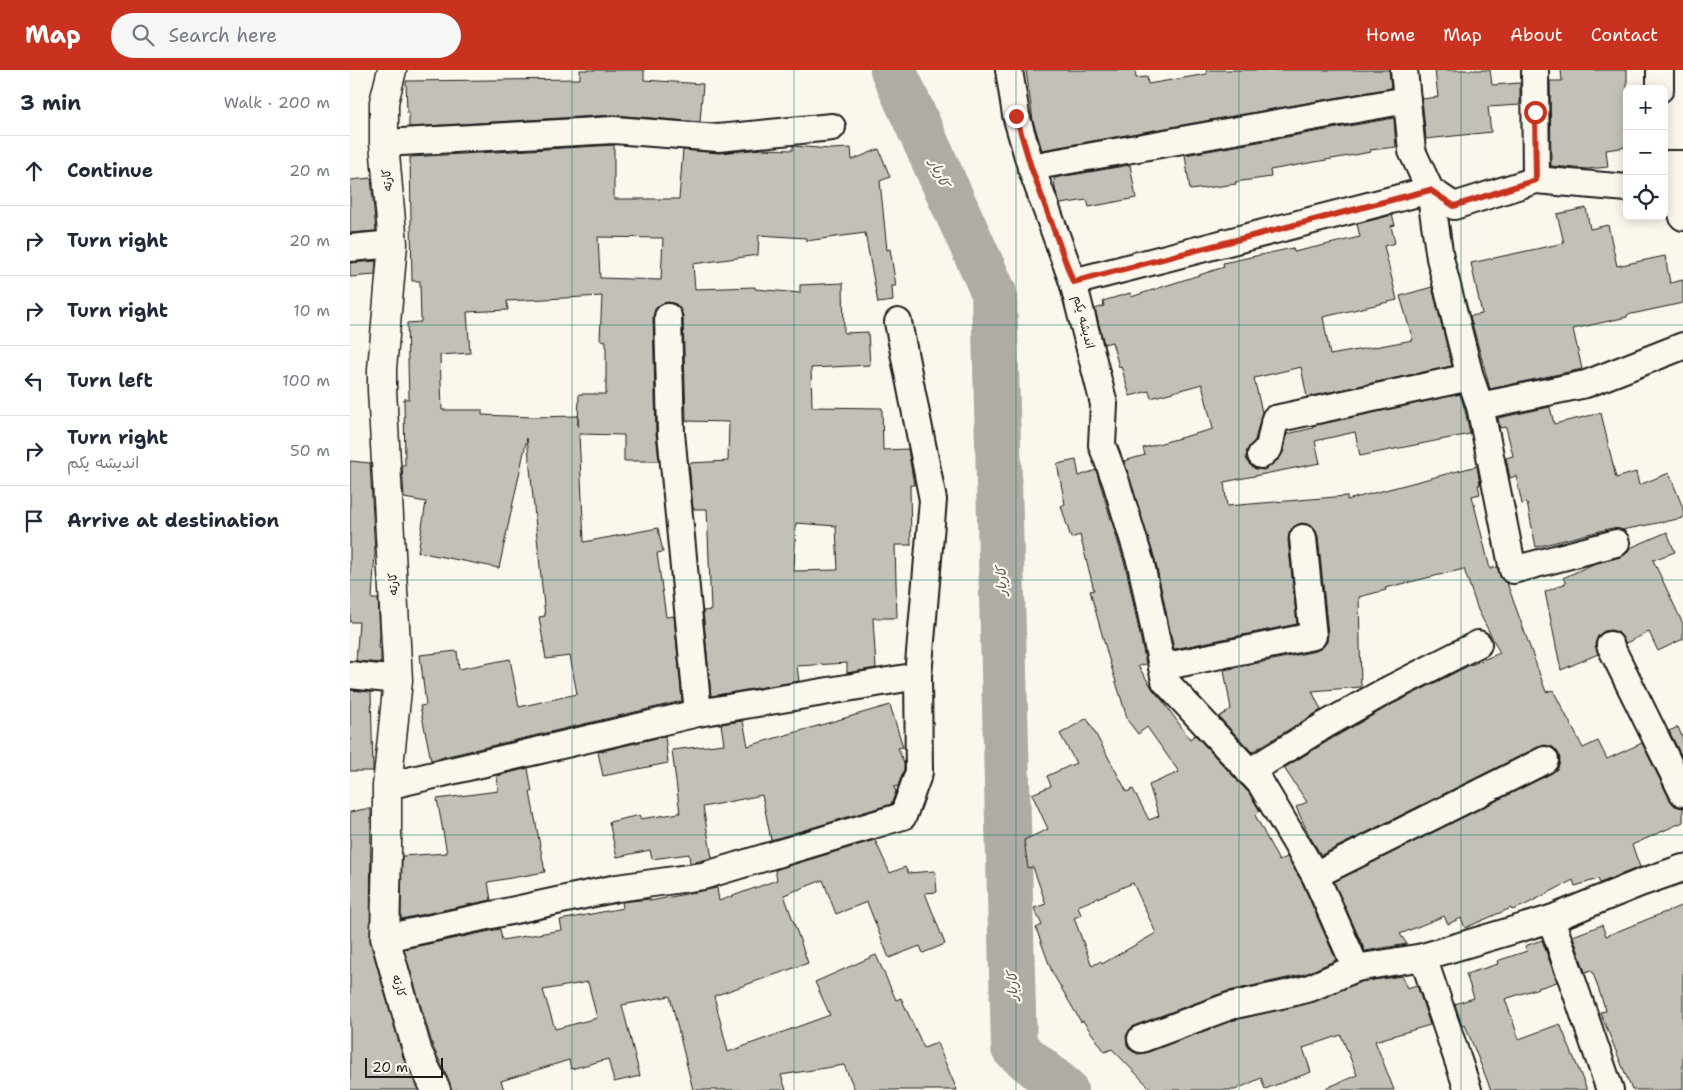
<!DOCTYPE html>
<meta charset="utf-8">
<style>
:root{--surface:#fff;--page:#f6f6f7;--text:#1f2937;--muted:#747a83;--line:#e0e1e3;--accent:#c8321e}
body{margin:0;font-family:"Shantell Sans","Playpen Sans Arabic",sans-serif;background:var(--page);color:var(--text)}
.controls{position:absolute;right:15px;top:15px;display:grid;overflow:hidden;border-radius:8px;box-shadow:0 2px 12px #0003}
.controls button{width:45px;height:45px;display:grid;place-items:center;padding:0;border:0;border-bottom:1px solid var(--line);background:var(--surface);color:var(--text);font:25px sans-serif}
.scale{position:absolute;left:15px;bottom:12px;width:78px;box-sizing:border-box;padding-left:5px;border:2px solid #1c1c1c;border-top:0;font-size:14px;line-height:18px;white-space:nowrap;color:#1c1c1c;-webkit-text-stroke:4px #fbf7ec;paint-order:stroke}
.stop{position:absolute;width:15px;height:15px;margin:-11px;border:4px solid #c8321e;border-radius:50%;background:#fff}
.stop.end{background:#c8321e;border-color:#fff;box-shadow:0 1px 5px #0008}
.list{margin:0;padding:0;list-style:none}
h2{display:flex;justify-content:space-between;align-items:center;height:65px;margin:0;padding:0 20px;font-size:21px}
h2 small{font-size:16px;font-weight:400;color:var(--muted)}
.list li{display:grid;grid-template-columns:32px 1fr auto;gap:15px;align-items:center;box-sizing:border-box;height:70px;padding:0 20px;border-top:1px solid var(--line)}
.list b{display:block;font-size:19px;white-space:nowrap}
.list p{margin:0;font-size:16px;white-space:nowrap;color:var(--muted)}
.list em{font-size:16px;font-style:normal;color:var(--muted)}
.icon{flex:none;width:28px;height:28px;fill:none;stroke:currentColor;stroke-width:2;stroke-linecap:round;stroke-linejoin:round}
.map{position:relative;flex:none;width:1333px;height:1020px;overflow:hidden}
header{display:flex;align-items:center;gap:30px;box-sizing:border-box;height:70px;padding:0 25px;background:var(--accent);color:#fff}
header strong{font-size:24px}
nav{display:flex;gap:28px;margin-inline-start:auto;font-size:18px}
.search{width:350px;height:45px;background:var(--page);display:flex;align-items:center;gap:12px;box-sizing:border-box;padding:0 18px;border-radius:28px;color:var(--muted);font-size:19px}
main{display:flex}
aside{flex:1;background:var(--surface)}
.map>svg:first-child{display:block}
</style>
<header>
<strong>Map</strong>
<div class="search"><svg class="icon" aria-label="search" viewBox="0 0 24 24"><circle cx="10" cy="10" r="6"/><path d="M15 15l6 6"/></svg>Search here</div>
<nav><a>Home</a><a>Map</a><a>About</a><a>Contact</a></nav>
</header>
<main>
<aside>
<h2>3 min<small>Walk · 200 m</small></h2>
<ul class="list">
<li><svg class="icon" aria-label="ahead" viewBox="0 0 24 24"><path d="M12 20V5M6 11l6-6 6 6"/></svg><div><b>Continue</b></div><em>20 m</em></li>
<li><svg class="icon" aria-label="right" viewBox="0 0 24 24"><path d="M7 20v-9h11M14 6l5 5-5 5"/></svg><div><b>Turn right</b></div><em>20 m</em></li>
<li><svg class="icon" aria-label="right" viewBox="0 0 24 24"><path d="M7 20v-9h11M14 6l5 5-5 5"/></svg><div><b>Turn right</b></div><em>10 m</em></li>
<li><svg class="icon" aria-label="left" viewBox="0 0 24 24"><path d="M17 20v-9H6M10 6l-5 5 5 5"/></svg><div><b>Turn left</b></div><em>100 m</em></li>
<li><svg class="icon" aria-label="right" viewBox="0 0 24 24"><path d="M7 20v-9h11M14 6l5 5-5 5"/></svg><div><b>Turn right</b><p>اندیشه یکم</p></div><em>50 m</em></li>
<li><svg class="icon" aria-label="arrive" viewBox="0 0 24 24"><path d="M6 21V4h12l-3 4 3 4H6"/></svg><div><b>Arrive at destination</b></div></li>
</ul>
</aside>
<div class="map">
<svg width="1333" height="1020" viewBox="0 0 1333 1020">
<rect width="100%" height="100%" fill="#fbf7ec"/>
<filter id="ink" filterUnits="userSpaceOnUse"><feTurbulence type="fractalNoise" baseFrequency=".02" numOctaves="2"/><feDisplacementMap in="SourceGraphic" scale="10" xChannelSelector="R" yChannelSelector="G"/><feConvolveMatrix kernelMatrix="1 2 1 2 8 2 1 2 1" color-interpolation-filters="sRGB"/></filter>
<g filter="url(#ink)">
<g fill="none" stroke-linecap="round" stroke-linejoin="round">
<polyline stroke="#afaca5" stroke-width="46" points="543,0 644,223 664,978 715,1020"/>
</g>
<g fill="#c3c0b8" stroke="#1c1c1c" fill-rule="evenodd">
<polygon points="230,0 294,0 294,10 353,14 350,52 263,45 59,57 59,43 57,43 56,11 230,9"/>
<polygon points="676,0 785,0 786,8 797,7 798,14 857,4 856,0 1039,0 1041,18 692,80 683,51"/>
<polygon points="1085,0 1140,0 1142,15 1170,13 1170,35 1138,37 1141,62 1076,69 1072,29 1088,27"/>
<polygon points="1211,0 1277,0 1277,77 1256,80 1258,97 1238,99 1201,96 1200,11 1212,11"/>
<polygon points="1044,48 1046,77 1020,80 1021,82 920,100 921,107 885,112 886,114 840,120 835,85"/>
<path d="M264 75V129H329L333 80 369 83 412 79 443 80V76L480 79 501 78 502 90 529 79 540 107 530 111 537 180 540 179 546 216H542L543 231 528 233 515 163 456 171V168L409 165 408 185 343 194 345 219 405 217V219L450 223V215L493 213 494 263 518 262 520 295 461 298 462 337 532 338 533 380 558 379 564 415H560L561 475H545L547 548H523L526 598 497 603V593L447 596 449 611 361 626 353 541 361 540 357 439H343L339 393 378 391 379 352 336 351 333 246 330 239 326 234 318 232 311 234 305 239 303 247 306 363 309 391H274V365L229 364 234 472 308 458 313 482 307 483 316 547 324 546 332 631 81 690 70 636 76 635 70 585 107 581 109 599 160 589 169 637 227 624 220 586 196 589 189 547 195 546 177 368 149 498 68 482 76 432 54 428 52 395H55L54 329H59L57 253 71 252 70 211H62L60 87ZM248 167 313 168 311 210 250 208ZM252 226 250 270 256 271V324H229L228 357V346L183 347 132 345V340H92L90 285 120 283 117 242 158 240 157 231ZM446 453 486 456 488 500 444 501Z"/>
<polygon points="780,95 786,128 739,137 737,130 710,134 705,119 704,108"/>
<polygon points="21,108 26,161 0,163 0,110"/>
<polygon points="1236,138 1240,159 1258,155 1267,196 1315,186 1320,213 1333,210 1333,233 1277,245 1277,247 1223,259 1232,299 1140,319 1120,246 1132,244 1121,193 1214,173 1207,144"/>
<polygon points="1042,145 1045,155 1041,156 1045,173 1034,176 1047,230 973,247 980,285 1063,270 1050,226 1082,217 1102,296 957,327 951,297 904,308 912,342 905,370 897,380 896,388 899,394 906,399 914,400 929,389 934,381 937,364 963,358 962,356 1110,324 1115,340 1120,364 1010,386 1005,362 965,371 970,393 874,412 877,436 997,426 997,430 1127,396 1130,415 1128,415 1130,424 1122,426 1140,499 1147,497 1152,510 1157,513 1196,622 1203,620 1233,678 1248,671 1257,689 1292,673 1320,730 1325,736 1333,738 1333,752 1282,775 1290,797 1250,813 1248,809 1225,816 1223,810 1173,836 1162,840 1161,838 1115,858 1111,848 1098,854 1094,846 1050,864 1057,874 1015,881 984,812 1202,703 1208,698 1210,690 1209,684 1203,677 1195,675 1188,677 971,785 959,765 946,737 957,732 934,698 983,668 1039,636 1118,596 1150,583 1128,540 1114,499 1035,518 1036,520 1009,527 1011,617 962,621 971,640 902,682 869,647 881,639 874,600 966,581 972,578 977,572 978,564 968,466 965,460 960,455 952,453 945,456 939,462 938,470 947,554 824,579 805,490 774,391 795,385 793,378 863,359 852,314 801,328 799,321 780,326 771,296 769,297 762,272 754,274 745,239 754,236 753,231 780,223 781,227 874,197 873,193 943,178 944,182 1010,167 1007,154"/>
<polygon points="26,191 25,205 0,207 0,193"/>
<polygon points="1200,337 1204,354 1251,343 1266,408 1286,402 1289,415 1319,403 1333,438 1333,448 1272,460 1262,458 1186,477 1177,433 1172,434 1166,406 1160,408 1156,388 1163,386 1156,357 1150,358 1148,348"/>
<path d="M726 390 729 406 746 400 776 498 796 594 788 596 804 621 812 630 840 669 845 665 899 723 910 741 905 745 929 791 937 787 952 812 986 890 955 904 875 922 786 955 780 959 776 966 777 975 782 981 788 984 796 983 884 950 964 932 1010 912 1052 906 1057 918 1067 915 1080 955 1025 971 1044 1020H972L1007 1005 991 965 953 978 961 1002 915 1019 911 1008 885 1020H802L762 979 755 982 733 951 731 952 702 902 686 858 692 855 684 838 696 834 683 797 678 798 674 770 698 759 682 724 701 716 697 706 726 693 710 664 737 648 777 722 783 719 799 750 809 746 799 715 829 702 797 657 788 664 778 651 758 586 740 521 744 520 730 465 721 468 711 436 715 434 707 394ZM783 813 806 863 752 894 751 891 742 896 724 848 731 845 728 836Z"/>
<polygon points="0,391 20,393 25,482 22,529 28,529 30,563 29,578 31,578 31,593 6,591 9,552 0,552"/>
<polygon points="1317,462 1325,482 1303,490 1333,554 1333,569 1308,581 1299,562 1276,573 1268,562 1261,560 1254,561 1248,566 1245,574 1248,584 1211,600 1195,522 1216,513 1213,508 1243,494 1270,487 1276,484 1280,478"/>
<polygon points="0,620 21,622 23,701 0,701"/>
<polygon points="540,635 553,677 548,678 554,694 554,699 548,716 544,717 546,722 541,734 421,770 412,725 353,737 362,788 340,793 339,784 302,789 300,780 267,787 259,752 290,745 290,749 330,743 322,680 374,674 371,654 393,651 398,676"/>
<polygon points="1328,657 1333,669 1333,689 1319,661"/>
<polygon points="315,666 318,693 253,706 248,682"/>
<polygon points="178,698 182,722 180,722 195,802 138,812 141,830 51,849 52,786 97,783 87,729 148,721 147,706"/>
<polygon points="15,739 21,739 20,872 53,987 69,1020 0,1020 0,742"/>
<path d="M525 770 540 803 555 797 558 803 585 801 587 822 575 823 595 874 573 883 570 876 539 888 517 832 486 844 473 810 434 825 458 893 364 926 378 982 480 945 465 912 526 885 546 930 551 928 574 978 587 973 607 1020H505L494 995 431 1005 436 1020H343L320 926 272 935 290 1006 264 1012 258 989 221 999 219 990 151 1011 154 1020H101L100 1013 83 977 54 879 150 859 152 870 212 860 210 850 273 838 272 832 300 829V831L367 818 369 831 427 810 425 800ZM238 912 247 948 205 959 193 920Z"/>
<polygon points="1333,835 1333,1020 1282,1020 1250,942 1256,941 1242,900 1235,902 1223,866 1252,855 1256,866"/>
<polygon points="1192,870 1207,912 1155,929 1169,969 1210,954 1237,1020 1141,1020 1115,955 1112,956 1105,934 1124,928 1116,904 1148,894 1147,891 1177,881 1175,876"/>
</g>
<g fill="none" stroke-linecap="round" stroke-linejoin="round">
<g stroke="#1c1c1c" stroke-width="30">
<g id="street">
<polyline points="659,0 666,45 681,97 723,212 754,334 752,375 766,412 791,494 815,611 911,714 965,805 1006,898 1073,887 1201,849 1290,813 1333,798"/>
<polyline points="1054,0 1062,81 1080,120 1104,136 1186,110 1277,118"/>
<polyline points="1185,0 1186,110"/>
<polyline points="1310,19 1310,0"/>
<polyline points="34,73 264,60 368,68 482,57"/>
<polyline points="1314,94 1333,94"/>
<polyline points="681,97 1057,30"/>
<polyline points="1314,116 1324,115 1333,147"/>
<polyline points="0,178 43,174"/>
<polyline points="723,212 1080,120 1090,188 1120,307 1130,336 1163,500 1266,473"/>
<polyline points="318,247 321,363 348,643"/>
<polyline points="1130,336 1236,314 1333,276"/>
<polyline points="911,385 919,378 925,349 1120,307"/>
<polyline points="1260,575 1333,723"/>
<polyline points="812,597 963,566 953,468"/>
<polyline points="0,605 48,610"/>
<polyline points="899,702 975,655 1032,623 1128,574"/>
<polyline points="37,716 348,643 568,606"/>
<polyline points="965,805 1195,690"/>
<polyline points="1201,849 1260,1020"/>
<polyline points="35,868 267,818 353,806 553,746 569,702 568,606 583,430 548,252"/>
<polyline points="1073,887 1118,1020"/>
<polyline points="791,969 880,936 945,922 960,918 1006,898"/>
</g>
</g>
<g stroke="#1c1c1c" stroke-width="31">
<polyline id="secondary" points="42,0 34,32 34,73 43,174 32,299 32,320 48,610 37,716 37,779 35,868 68,983 86,1020"/>
</g>
<use href="#street" stroke="#fbf7ec" stroke-width="26"/>
<use href="#secondary" stroke="#fbf7ec" stroke-width="28"/>
</g>
</g>
<g fill="none" stroke-linecap="round" stroke-linejoin="round" filter="url(#ink)">
<polyline stroke="#c8321e" stroke-width="6" points="666,46 681,97 723,212 1080,120 1104,136 1186,110 1185,42"/>
</g>
<path fill="none" stroke="#0f766e" stroke-width="1" stroke-opacity="0.55" d="M222 0V1020M444 0V1020M666 0V1020M889 0V1020M1111 0V1020M0 255H1333M0 510H1333M0 765H1333"/>
<g text-anchor="middle" dominant-baseline="central" stroke-width="4.5" stroke-linejoin="round" paint-order="stroke">
<g font-size="12" fill="#1c1c1c" stroke="#fbf7ec">
<text transform="translate(37 110) rotate(-95)">کارته</text>
<text transform="translate(734 252) rotate(76)">اندیشه یکم</text>
<text transform="translate(43 514) rotate(-93)">کارته</text>
<text transform="translate(49 916) rotate(74)">کارته</text>
</g>
<g font-size="14" font-style="italic" fill="#575653" stroke="#fbf7ec">
<text transform="translate(590 103) rotate(66)">کاربار</text>
<text transform="translate(651 511) rotate(-91)">کاربار</text>
<text transform="translate(662 916) rotate(-91)">کاربار</text>
</g>
</g>
</svg>
<div class="controls">
<button>+</button>
<button>−</button>
<button><svg class="icon" aria-label="locate" viewBox="0 0 24 24"><circle cx="12" cy="12" r="6"/><path d="M12 2v4M12 18v4M2 12h4M18 12h4"/></svg></button>
</div>
<div class="scale">20 m</div>
<div class="stop" style="left:1185px;top:42px"></div>
<div class="stop end" style="left:666px;top:46px"></div>
</div>
</main>
